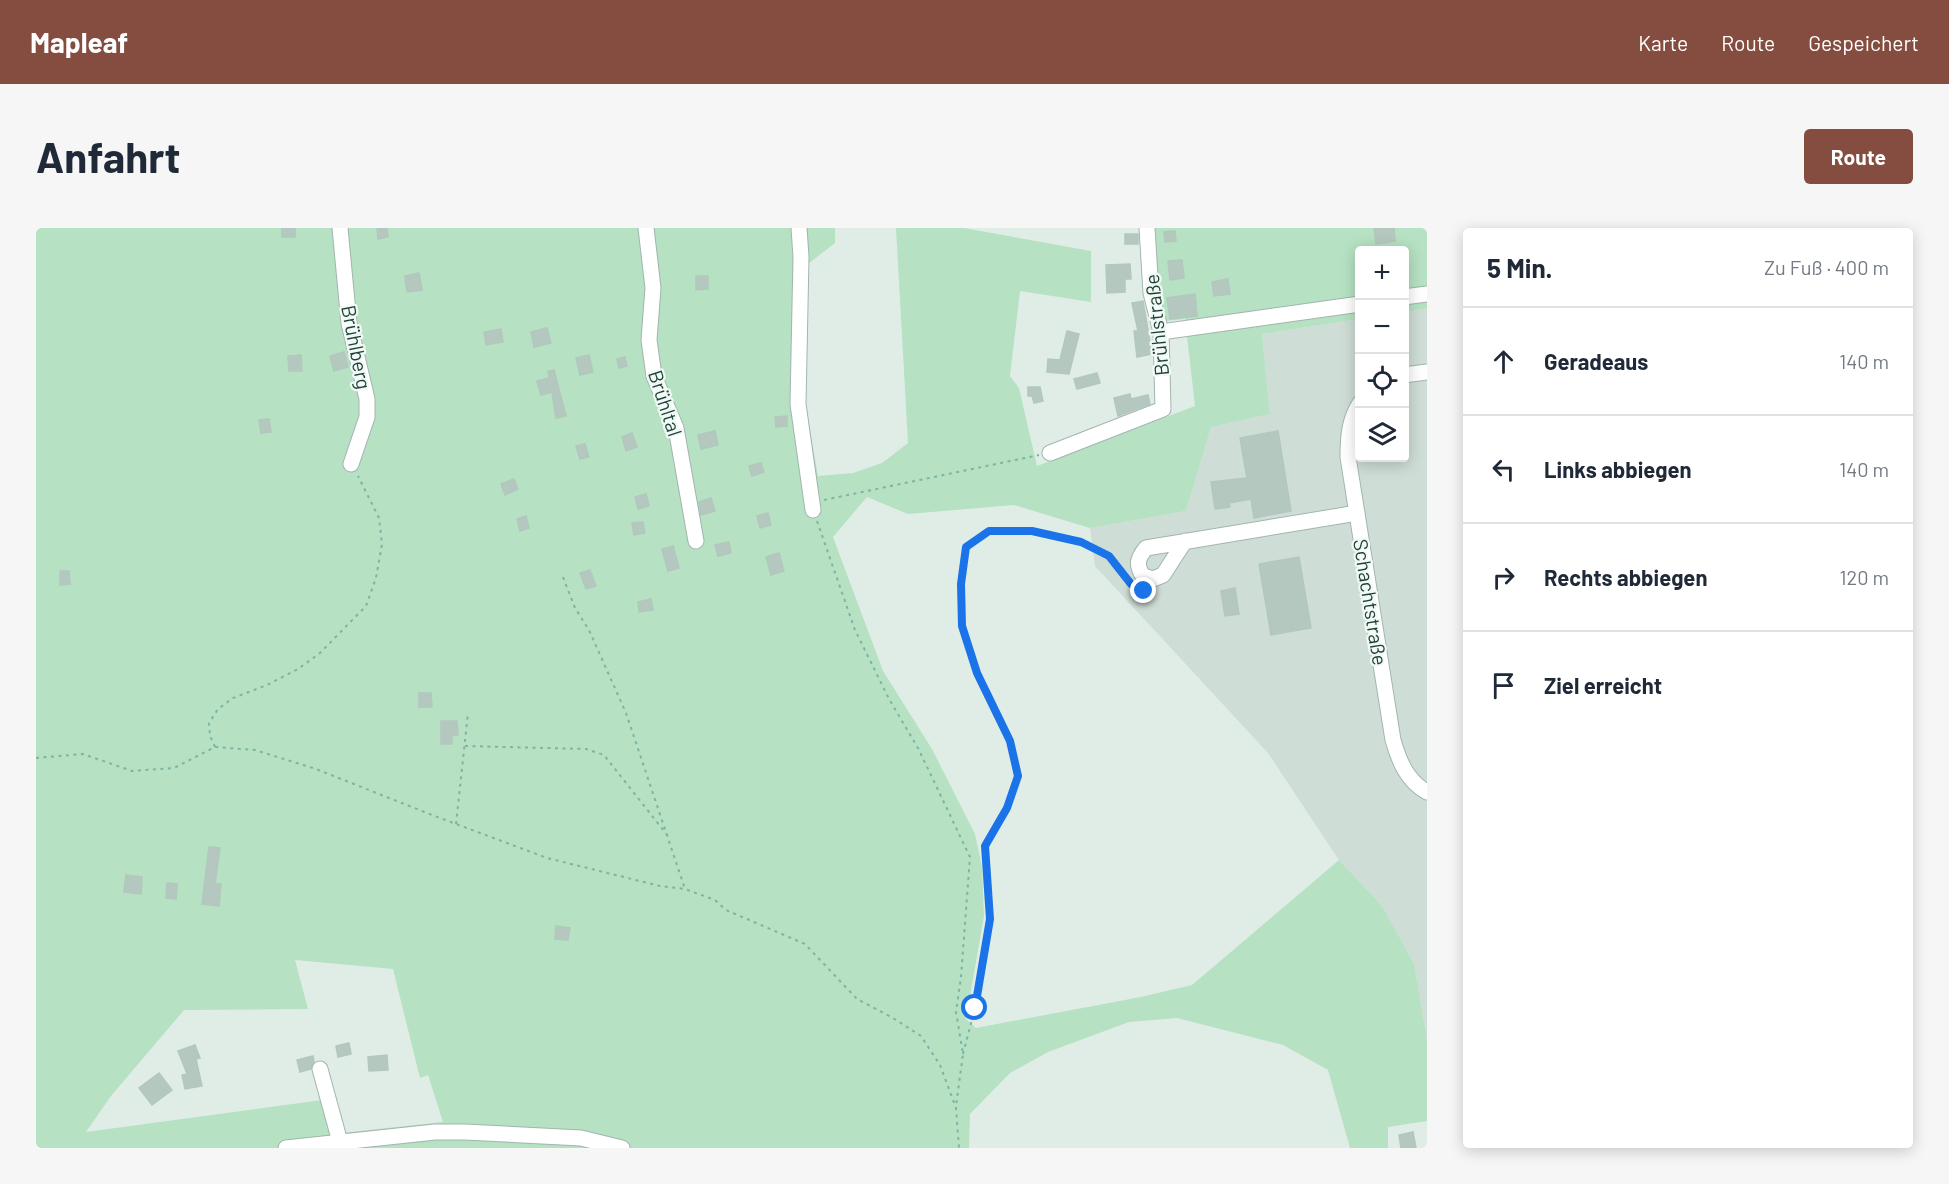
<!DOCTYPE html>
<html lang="de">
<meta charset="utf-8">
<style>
:root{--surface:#fff;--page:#f6f6f7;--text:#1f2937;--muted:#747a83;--line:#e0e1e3;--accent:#844d40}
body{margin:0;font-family:Barlow,sans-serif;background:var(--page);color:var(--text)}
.controls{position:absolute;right:18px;top:18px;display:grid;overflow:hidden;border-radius:6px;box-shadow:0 3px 15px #0003}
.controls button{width:54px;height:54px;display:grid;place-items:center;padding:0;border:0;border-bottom:2px solid var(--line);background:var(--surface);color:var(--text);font:30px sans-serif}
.stop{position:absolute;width:18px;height:18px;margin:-14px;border:4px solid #1a73e8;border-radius:50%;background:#fff}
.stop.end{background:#1a73e8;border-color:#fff;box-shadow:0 2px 6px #0008}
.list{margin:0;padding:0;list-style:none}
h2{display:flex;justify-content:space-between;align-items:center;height:78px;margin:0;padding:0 24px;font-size:26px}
h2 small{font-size:20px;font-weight:400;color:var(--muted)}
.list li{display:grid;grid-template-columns:39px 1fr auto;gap:18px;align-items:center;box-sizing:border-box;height:108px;padding:0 24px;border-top:2px solid var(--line)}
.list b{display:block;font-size:22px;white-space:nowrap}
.list em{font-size:20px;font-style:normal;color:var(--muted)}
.icon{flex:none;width:33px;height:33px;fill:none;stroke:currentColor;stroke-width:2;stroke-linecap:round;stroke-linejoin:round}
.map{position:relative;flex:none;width:1391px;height:920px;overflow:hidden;border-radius:6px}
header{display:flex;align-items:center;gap:36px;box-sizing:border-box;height:84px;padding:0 30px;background:var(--accent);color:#fff}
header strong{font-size:28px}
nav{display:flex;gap:33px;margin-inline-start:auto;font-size:21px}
.intro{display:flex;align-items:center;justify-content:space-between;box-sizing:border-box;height:144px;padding:0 36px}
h1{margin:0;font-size:42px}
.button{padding:15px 27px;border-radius:6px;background:var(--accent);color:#fff;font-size:21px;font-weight:700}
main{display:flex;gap:36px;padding:0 36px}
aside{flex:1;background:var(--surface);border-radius:6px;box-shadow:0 3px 15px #0003}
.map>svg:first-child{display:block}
</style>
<header>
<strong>Mapleaf</strong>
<nav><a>Karte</a><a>Route</a><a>Gespeichert</a></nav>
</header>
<div class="intro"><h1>Anfahrt</h1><a class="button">Route</a></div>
<main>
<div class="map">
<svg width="1391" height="920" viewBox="0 0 1391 920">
<rect width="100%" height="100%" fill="#e0ede7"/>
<polygon fill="#ceddd6" points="1391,80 1391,812 1378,736 1347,679 1303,632 1232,525 1059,338 1054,300 1150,283 1175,199 1234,186 1226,106 1323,91 1324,230 1368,230 1369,84"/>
<path fill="#b6e1c2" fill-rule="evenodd" d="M0 0H799V15L772 36 769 174 782 248 817 245 846 235 872 215 860 0H928L1055 23V74L984 63 974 148 983 160 1001 238 1159 178 1149 91 1130 93 1123 70 1117 0H1391V80L1369 84 1368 22H1324L1323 91 1226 106 1234 186 1175 199 1150 283 1054 300 978 277 872 286 831 269 797 309 847 443 896 521 939 606 946 639 948 688 930 791 940 800 1105 769 1156 757 1303 632 1347 679 1378 736 1391 812V893L1352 899V920H1314L1292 842 1247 817 1141 790 1093 794 1012 824 974 845 934 886 933 920H0ZM259 732 357 741 384 850 392 847 407 894 296 906 286 872 50 904 75 868 148 782 272 781Z"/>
<g fill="#b5c8c0" stroke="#b2c7be" stroke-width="1.5">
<rect x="246" y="0" width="13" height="9"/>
<polygon points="341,0 351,0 352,9 342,11"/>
<polygon points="1338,0 1358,0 1359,13 1340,16"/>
<polygon points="1139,3 1140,13 1129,14 1128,4"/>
<rect x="1089" y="6" width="13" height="10"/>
<polygon points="1146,32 1148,50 1134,52 1132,33"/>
<polygon points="1094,36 1095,51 1089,51 1089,64 1071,65 1070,37"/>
<polygon points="383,45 386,62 371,64 369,48"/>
<polygon points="660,48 672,48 672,61 660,62"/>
<polygon points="1192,51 1194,66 1178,68 1176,54"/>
<polygon points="1159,66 1161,88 1134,91 1131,70"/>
<polygon points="1107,73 1116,126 1101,129 1098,103 1102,103 1096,75"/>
<polygon points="511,100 515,115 498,119 495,104"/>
<polygon points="465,101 467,114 450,117 448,104"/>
<polygon points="1031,103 1043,106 1033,146 1011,144 1012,131 1024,132"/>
<polygon points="308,124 312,139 298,143 294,128"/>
<polygon points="265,127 266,143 253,143 252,128"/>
<polygon points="553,127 557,144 544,147 540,130"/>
<polygon points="589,129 591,138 583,140 581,131"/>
<polygon points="518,142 530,188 520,190 516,164 505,167 501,153 513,150 512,143"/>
<polygon points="1061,145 1064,155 1041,161 1038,151"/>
<polygon points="992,159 1004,159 1007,173 998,175 996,168 992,168"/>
<polygon points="1094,166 1095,171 1112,167 1114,176 1082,188 1078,170"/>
<polygon points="751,188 751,198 740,199 739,189"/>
<polygon points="233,191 235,204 225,205 223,192"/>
<polygon points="679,203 682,217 665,221 662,207"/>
<polygon points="1242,203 1255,283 1218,290 1215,271 1193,275 1194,279 1179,281 1175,254 1211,250 1204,210"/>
<polygon points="596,205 601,219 590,223 586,209"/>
<polygon points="549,216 553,229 544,231 540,218"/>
<polygon points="725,235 728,244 716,248 713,238"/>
<polygon points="478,251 482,261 469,267 465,256"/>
<polygon points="610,266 613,278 602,281 599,269"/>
<polygon points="675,270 679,283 665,287 663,274"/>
<polygon points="732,285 735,297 724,300 721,288"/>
<polygon points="490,288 493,300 484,303 481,291"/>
<polygon points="607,294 609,305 598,307 596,295"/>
<polygon points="693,314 695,325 682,328 679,317"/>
<polygon points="637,318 643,340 632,343 626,321"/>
<polygon points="743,325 748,343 735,347 730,329"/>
<polygon points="1263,329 1275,400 1235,407 1223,336"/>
<polygon points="554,342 560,358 550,361 544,345"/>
<polygon points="24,343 33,343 34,356 24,357"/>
<polygon points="1199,360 1203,386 1189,388 1185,363"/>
<polygon points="615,371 617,382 603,384 602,374"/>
<polygon points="383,465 395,465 396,479 383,479"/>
<polygon points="405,493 421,493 422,507 416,507 416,516 405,516"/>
<polygon points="173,619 184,620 179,656 185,656 183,678 166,676"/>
<polygon points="90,647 106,649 105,666 88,664"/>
<polygon points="131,655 141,656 140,671 130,670"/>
<polygon points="520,698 534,700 532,712 519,711"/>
<polygon points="313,815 315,826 302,829 300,818"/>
<polygon points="159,817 164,830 160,831 166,858 149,861 146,847 151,846 142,823"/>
<polygon points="351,827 352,842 333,843 332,829"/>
<polygon points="277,828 278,833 275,841 264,844 261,832"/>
<polygon points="123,845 136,862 116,877 103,860"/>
<polygon points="1377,904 1380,920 1365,920 1363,907"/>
</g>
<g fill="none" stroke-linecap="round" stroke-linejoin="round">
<g stroke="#a2b5af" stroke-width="17">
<g id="minor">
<polyline points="304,0 313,95 331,171 331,189 315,236"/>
<polyline points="610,0 617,60 613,112 618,148 640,200 660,313"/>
<polyline points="763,0 765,29 762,176 777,282"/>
<polyline points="1368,69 1391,66"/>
<polyline points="1125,104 1324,76"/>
<polyline points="1368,147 1391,144"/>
<path d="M1324 175C1313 192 1312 209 1312 229L1357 512C1363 533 1371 553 1391 564"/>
<polyline points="1014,225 1127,181 1125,104 1115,65 1111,0"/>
<path d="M1149 313 1127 347 1117 351 1107 348C1100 337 1101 331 1110 320L1321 285"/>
<polyline points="284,841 304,914"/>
<polyline points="250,920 399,904 429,904 545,910 586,920"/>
</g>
</g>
<g stroke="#7cb5a3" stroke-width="2" stroke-dasharray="3 4.5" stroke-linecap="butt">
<polyline points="788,272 1003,227"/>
<polyline points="781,293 819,402 853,471 882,520 934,629 925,749 920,784 927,826 920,878"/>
<polyline points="527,349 539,380 553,402 590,485 649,661"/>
<polyline points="429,518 550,521 568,527 632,608"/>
<polyline points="179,519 174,508 173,495 182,481 197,470 231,457 262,441 284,425 330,378 340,350 346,316 343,290 322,248"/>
<polyline points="0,530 47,526 96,543 138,540 179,519 219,522 280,541 396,587 511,630 624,658 649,661 679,672 690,682 769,716 821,771 857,790 885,808 904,837 920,880 923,920"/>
<polyline points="420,596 432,485"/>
<polyline points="927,826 939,780 954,691 949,618 971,580 982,548 974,513 941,445 926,398 925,356 930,319 953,303 996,303 1045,314 1073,328 1097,358"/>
</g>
<use href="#minor" stroke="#fff" stroke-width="15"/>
</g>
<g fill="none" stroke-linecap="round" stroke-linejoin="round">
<polyline stroke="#1a73e8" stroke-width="8" points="939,780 954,691 949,618 971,580 982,548 974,513 941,445 926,398 925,356 930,319 953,303 996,303 1045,314 1073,328 1095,356 1108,363"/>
</g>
<g text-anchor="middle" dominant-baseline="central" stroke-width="4.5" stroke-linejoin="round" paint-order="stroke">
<g font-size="20" fill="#1e3f37" stroke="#f1f9f5">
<text transform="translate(1120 97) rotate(-96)">Brühlstraße</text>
<text transform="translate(321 119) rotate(79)">Brühlberg</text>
<text transform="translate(630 175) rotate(72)">Brühltal</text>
<text transform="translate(1335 374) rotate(81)">Schachtstraße</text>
</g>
</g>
</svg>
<div class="controls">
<button>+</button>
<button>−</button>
<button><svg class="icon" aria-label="locate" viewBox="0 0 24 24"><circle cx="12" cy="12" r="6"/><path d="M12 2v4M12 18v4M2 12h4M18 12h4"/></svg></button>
<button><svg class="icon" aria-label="layers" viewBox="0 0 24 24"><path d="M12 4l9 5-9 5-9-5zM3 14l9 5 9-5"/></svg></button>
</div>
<div class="stop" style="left:939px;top:780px"></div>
<div class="stop end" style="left:1108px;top:363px"></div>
</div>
<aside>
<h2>5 Min.<small>Zu Fuß · 400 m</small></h2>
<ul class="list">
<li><svg class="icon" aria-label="ahead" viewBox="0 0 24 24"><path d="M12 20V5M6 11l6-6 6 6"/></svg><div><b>Geradeaus</b></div><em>140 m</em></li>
<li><svg class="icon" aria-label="left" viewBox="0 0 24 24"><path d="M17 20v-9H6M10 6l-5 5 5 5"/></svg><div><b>Links abbiegen</b></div><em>140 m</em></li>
<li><svg class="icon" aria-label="right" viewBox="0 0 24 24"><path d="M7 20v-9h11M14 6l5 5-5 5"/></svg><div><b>Rechts abbiegen</b></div><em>120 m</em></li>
<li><svg class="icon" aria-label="arrive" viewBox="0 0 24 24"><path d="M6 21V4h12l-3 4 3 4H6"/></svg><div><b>Ziel erreicht</b></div></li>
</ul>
</aside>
</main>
